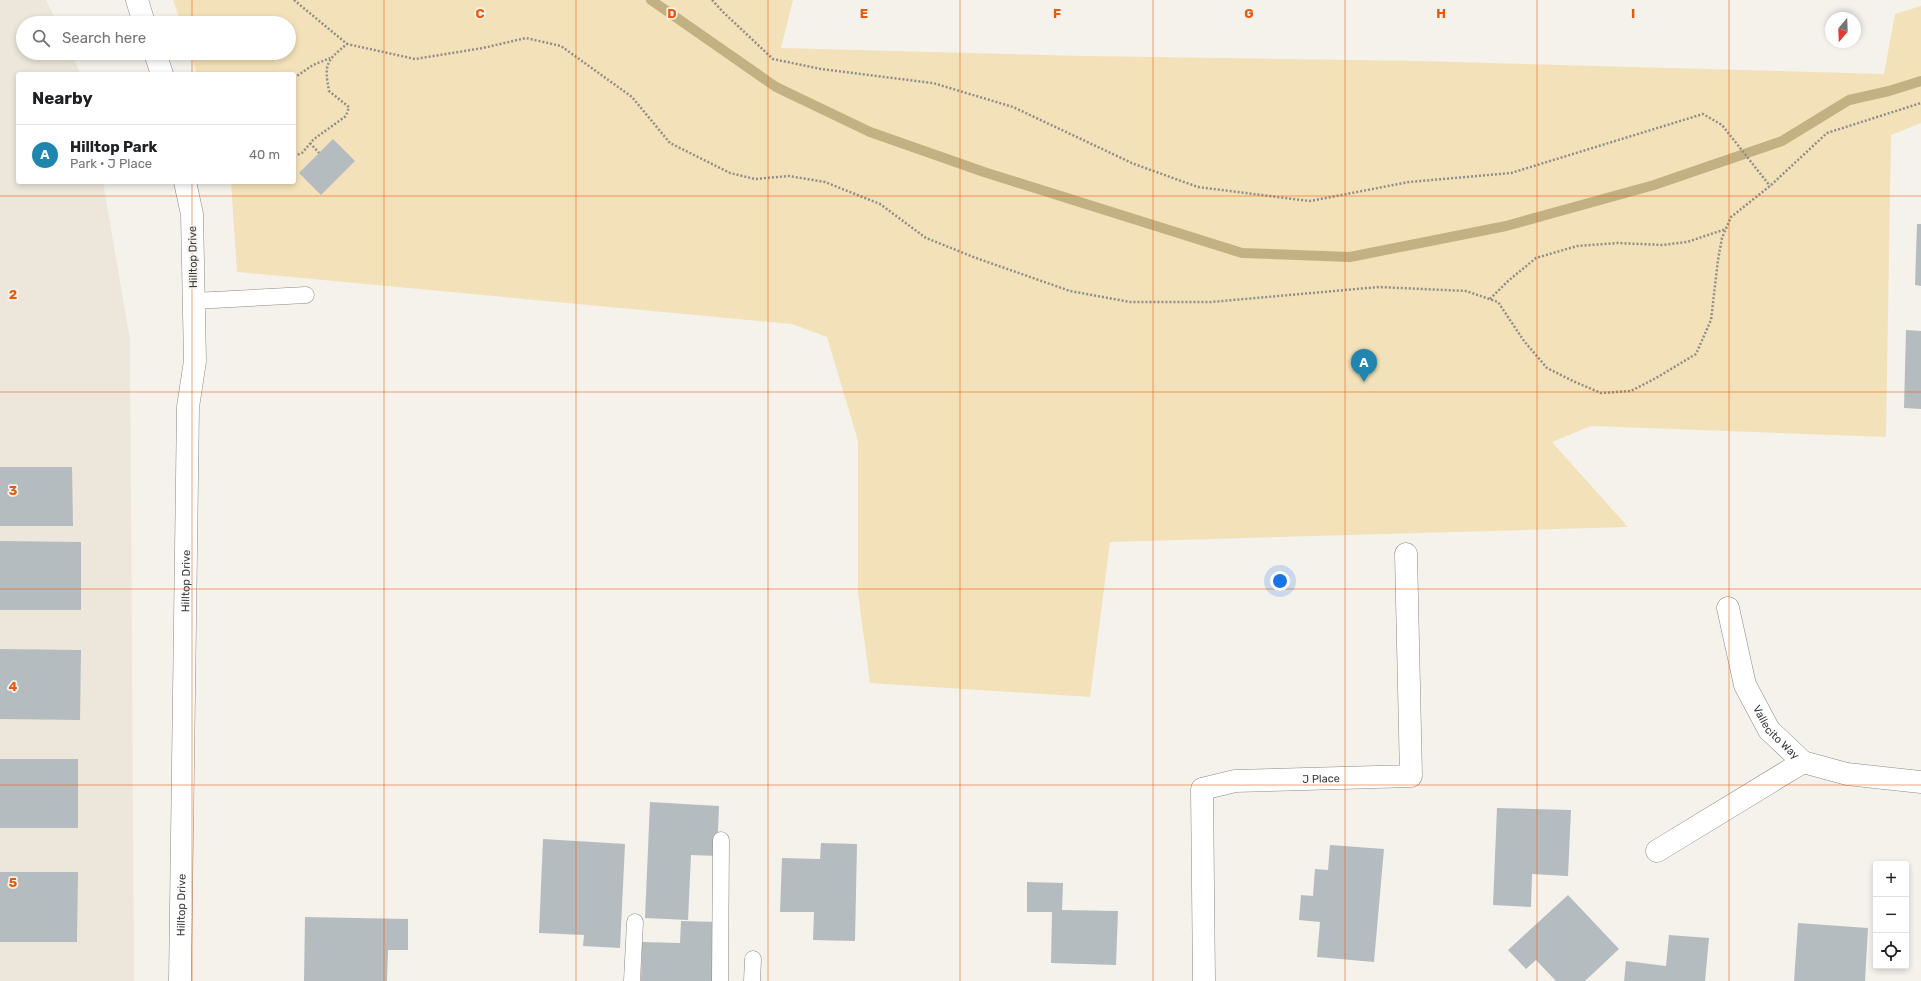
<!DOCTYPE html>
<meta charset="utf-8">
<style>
:root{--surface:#fff;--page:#f2f2f2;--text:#202124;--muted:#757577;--line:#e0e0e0;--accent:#2086af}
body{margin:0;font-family:Rubik,sans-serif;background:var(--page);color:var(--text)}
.controls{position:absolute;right:12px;bottom:12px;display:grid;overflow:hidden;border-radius:4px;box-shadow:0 2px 6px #0003}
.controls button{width:36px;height:36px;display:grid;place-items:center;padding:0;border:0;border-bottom:1px solid var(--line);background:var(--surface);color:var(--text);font:20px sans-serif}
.compass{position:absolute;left:1825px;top:12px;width:36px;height:36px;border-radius:50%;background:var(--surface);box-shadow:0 2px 6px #0003;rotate:199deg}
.you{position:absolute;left:1280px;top:581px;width:14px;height:14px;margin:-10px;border:3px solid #fff;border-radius:50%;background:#1a73e8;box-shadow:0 0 0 6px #1a73e833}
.badge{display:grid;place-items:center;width:26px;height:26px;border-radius:50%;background:var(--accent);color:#fff;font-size:13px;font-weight:700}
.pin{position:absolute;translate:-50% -33px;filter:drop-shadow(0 1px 2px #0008)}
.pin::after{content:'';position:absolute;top:21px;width:14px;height:12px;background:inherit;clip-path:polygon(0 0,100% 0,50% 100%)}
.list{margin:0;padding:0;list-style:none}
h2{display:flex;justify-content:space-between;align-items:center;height:52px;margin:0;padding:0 16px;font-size:17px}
h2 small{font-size:13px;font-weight:400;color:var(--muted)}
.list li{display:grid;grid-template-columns:26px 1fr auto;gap:12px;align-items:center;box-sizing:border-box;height:60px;padding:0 16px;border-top:1px solid var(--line)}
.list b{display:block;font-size:15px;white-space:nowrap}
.list p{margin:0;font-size:13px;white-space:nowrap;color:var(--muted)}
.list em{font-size:13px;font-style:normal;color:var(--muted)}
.icon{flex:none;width:22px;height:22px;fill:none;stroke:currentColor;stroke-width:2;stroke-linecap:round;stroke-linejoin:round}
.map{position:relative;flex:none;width:1921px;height:981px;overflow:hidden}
.search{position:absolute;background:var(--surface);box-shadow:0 2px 6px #0003;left:16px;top:16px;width:280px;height:44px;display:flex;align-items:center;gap:10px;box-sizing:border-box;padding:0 14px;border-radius:22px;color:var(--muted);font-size:15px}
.panel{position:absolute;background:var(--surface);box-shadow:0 2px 6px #0003;left:16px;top:72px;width:280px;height:112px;border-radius:4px}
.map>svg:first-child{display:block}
</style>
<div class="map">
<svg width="1921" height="981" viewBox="0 0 1921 981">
<rect width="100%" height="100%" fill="#f5f2ec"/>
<polygon fill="#ece7da" points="0,0 46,0 57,23 23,23 23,53 71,53 81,74 18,74 18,182 103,182 130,340 134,981 0,981"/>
<polygon fill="#f3e2b9" points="173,0 793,0 781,48 1086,56 1420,61 1884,74 1895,14 1921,6 1921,123 1891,135 1886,437 1591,426 1552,442 1628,527 1110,542 1090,697 870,683 858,593 858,441 827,337 792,324 237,272 231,182 294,182 294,74 197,74 190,53 289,53 289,23 181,23"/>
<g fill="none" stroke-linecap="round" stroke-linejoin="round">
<polyline stroke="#c3b183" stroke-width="10" points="651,0 776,87 870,132 984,172 1242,253 1350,257 1506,226 1654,185 1782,141 1849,100 1889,91 1921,81"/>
</g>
<g fill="#b5bcbf">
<polygon points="333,139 355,161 321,195 299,173"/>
<polygon points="1917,224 1921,224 1921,286 1915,285"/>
<polygon points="1906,330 1921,331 1921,409 1904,408"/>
<polygon points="0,467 72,467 73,526 0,526"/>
<polygon points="0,541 81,542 81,610 0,610"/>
<polygon points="0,649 81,650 80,720 0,719"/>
<rect x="0" y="759" width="78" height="69"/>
<polygon points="650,802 719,806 717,856 691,855 688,920 645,918"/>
<polygon points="1497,808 1571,810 1568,876 1532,874 1531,907 1493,905"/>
<polygon points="543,839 625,844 620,948 583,946 584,935 539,933"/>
<polygon points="821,843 857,844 855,941 813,940 814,912 780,912 782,858 820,859"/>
<polygon points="1330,845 1384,849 1374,962 1317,957 1320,922 1299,920 1301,895 1313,896 1315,869 1328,870"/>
<polygon points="0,872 78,872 77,942 0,942"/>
<polygon points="1027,882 1063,883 1062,910 1118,911 1116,965 1051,963 1052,912 1027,912"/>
<polygon points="1568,895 1619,949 1585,981 1556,981 1536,960 1526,969 1508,950"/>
<polygon points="305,917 408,919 408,950 388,950 387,981 304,981"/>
<polygon points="681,921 717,922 715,981 641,981 642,942 680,943"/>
<polygon points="1798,923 1868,928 1865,981 1794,981"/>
<polygon points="1669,935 1709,938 1705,981 1624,981 1626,961 1666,966"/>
</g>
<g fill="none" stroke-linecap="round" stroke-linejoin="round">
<g stroke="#8c8a84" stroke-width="17">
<g id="service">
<polyline points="194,301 306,295"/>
<polyline points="632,981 635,922"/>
<polyline points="720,981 721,840"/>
<polyline points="752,981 753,959"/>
</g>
</g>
<g stroke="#8c8a84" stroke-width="23">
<g id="minor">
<path id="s1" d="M1728 608 1745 685 1769 730 1803 762 1847 774 1921 782"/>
<polyline points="1657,851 1803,762"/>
<path id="s2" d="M1204 981 1202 789 1235 781 1411 776 1406 554"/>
</g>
</g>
<g stroke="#8c8a84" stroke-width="23">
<g id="secondary">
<polyline points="137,0 144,23"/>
<polyline points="155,53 162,74"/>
<path id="s3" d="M180 981 188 407 195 361 192 214 185 182"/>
</g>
</g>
<g stroke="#908e8a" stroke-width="2.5" stroke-dasharray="2 2" stroke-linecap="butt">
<polyline points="294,0 347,44"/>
<polyline points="712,0 723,12 773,59 821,69 933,83 1013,107 1134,164 1198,187 1310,201 1409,182 1511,173 1703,114 1722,125 1770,186"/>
<polyline points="294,78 313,65 330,58"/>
<polyline points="310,143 319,153"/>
<path d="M294 156 302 153 314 139 346 116 349 107 329 91C324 64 326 61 347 44L415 59 483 48 526 38 561 46 632 97 670 143 730 173 755 179 789 176 825 182 880 204 926 238 976 258 1070 291 1130 302H1211L1379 287 1466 291 1498 302 1524 341 1547 368 1575 382 1601 393 1631 391 1656 378 1696 354 1711 320 1718 260 1722 238 1731 217 1770 186 1827 133 1921 103"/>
<polyline points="1490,299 1508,281 1536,258 1577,246 1618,243 1663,245 1687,242 1726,229"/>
</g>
<use href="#service" stroke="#fff" stroke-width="16"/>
<use href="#minor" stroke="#fff" stroke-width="22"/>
<use href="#secondary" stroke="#fff" stroke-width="22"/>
</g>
<path fill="none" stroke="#e8590c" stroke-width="1" stroke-opacity="0.55" d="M192 0V23M384 0V981M576 0V981M768 0V981M960 0V981M1153 0V981M1345 0V981M1537 0V981M1729 0V981M192 53V74M192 182V981M0 196H1921M0 392H1921M0 589H1921M0 785H1921"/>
<g text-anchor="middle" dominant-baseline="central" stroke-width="3.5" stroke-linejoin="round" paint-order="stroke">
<g font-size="11" fill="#3a3937" stroke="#f5f2ec">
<text transform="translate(193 257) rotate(-91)">Hilltop Drive</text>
<text stroke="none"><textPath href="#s3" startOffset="400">Hilltop Drive</textPath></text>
<text stroke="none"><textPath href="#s1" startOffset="136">Vallecito Way</textPath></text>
<text stroke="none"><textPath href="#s2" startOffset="312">J Place</textPath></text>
<text stroke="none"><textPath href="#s3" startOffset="76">Hilltop Drive</textPath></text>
</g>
</g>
<g font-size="13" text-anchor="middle" font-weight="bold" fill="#e8590c" stroke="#f5f2ec" stroke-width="3.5" stroke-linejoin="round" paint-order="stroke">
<text x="480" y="18">C</text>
<text x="672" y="18">D</text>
<text x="864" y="18">E</text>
<text x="1057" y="18">F</text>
<text x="1249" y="18">G</text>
<text x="1441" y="18">H</text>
<text x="1633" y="18">I</text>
<text x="13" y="299">2</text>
<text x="13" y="495">3</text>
<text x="13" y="691">4</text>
<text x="13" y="887">5</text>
</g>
</svg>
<div class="controls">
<button>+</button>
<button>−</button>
<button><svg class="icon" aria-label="locate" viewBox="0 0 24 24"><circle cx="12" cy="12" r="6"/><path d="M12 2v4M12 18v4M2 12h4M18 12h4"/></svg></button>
</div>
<svg class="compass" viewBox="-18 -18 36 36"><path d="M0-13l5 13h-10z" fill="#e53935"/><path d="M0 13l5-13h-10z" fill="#757577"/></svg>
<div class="you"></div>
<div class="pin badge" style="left:1364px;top:382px">A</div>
<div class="search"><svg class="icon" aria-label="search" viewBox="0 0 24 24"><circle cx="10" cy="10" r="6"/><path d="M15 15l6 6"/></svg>Search here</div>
<section class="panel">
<h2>Nearby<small></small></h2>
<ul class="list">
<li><span class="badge">A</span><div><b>Hilltop Park</b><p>Park · J Place</p></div><em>40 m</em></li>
</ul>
</section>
</div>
